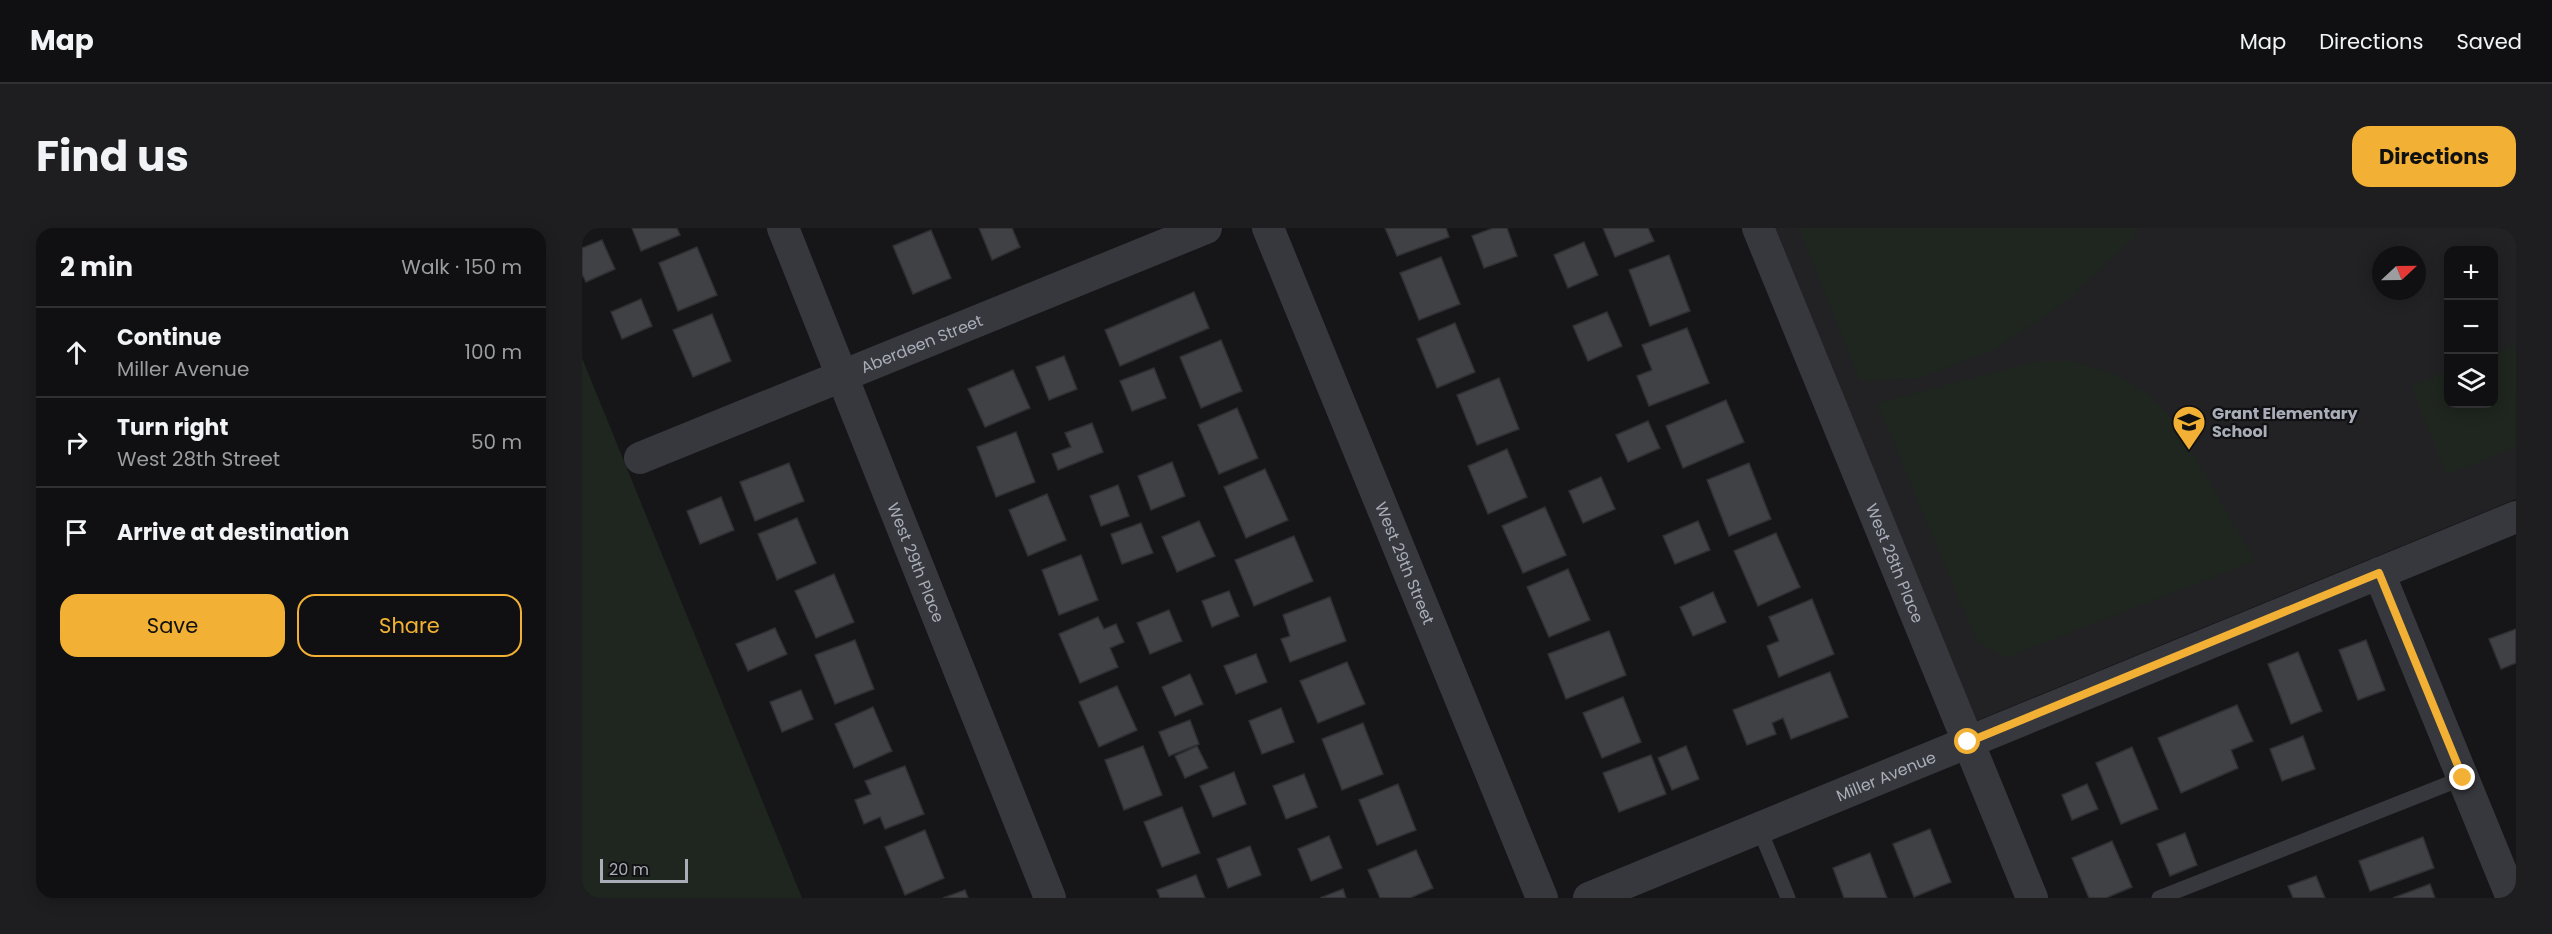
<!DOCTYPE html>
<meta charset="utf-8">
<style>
:root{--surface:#101012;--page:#1e1e20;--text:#f1f3f6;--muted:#9c9d9f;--line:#303032;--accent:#f2b134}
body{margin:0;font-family:Poppins,sans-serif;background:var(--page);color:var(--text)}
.controls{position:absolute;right:18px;top:18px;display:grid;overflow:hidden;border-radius:12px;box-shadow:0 3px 15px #0003}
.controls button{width:54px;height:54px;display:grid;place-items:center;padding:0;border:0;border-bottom:2px solid var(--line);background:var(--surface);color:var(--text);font:30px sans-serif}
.compass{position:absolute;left:1790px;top:18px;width:54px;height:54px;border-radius:50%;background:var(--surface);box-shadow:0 3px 15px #0003;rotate:68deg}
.scale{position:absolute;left:18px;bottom:15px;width:88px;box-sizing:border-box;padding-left:6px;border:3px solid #a8adb8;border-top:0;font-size:16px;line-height:21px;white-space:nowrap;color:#a8adb8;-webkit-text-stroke:4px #111113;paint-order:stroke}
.stop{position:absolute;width:18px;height:18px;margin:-14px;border:4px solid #f2b134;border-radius:50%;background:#fff}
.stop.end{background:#f2b134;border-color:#fff;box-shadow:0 2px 6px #0008}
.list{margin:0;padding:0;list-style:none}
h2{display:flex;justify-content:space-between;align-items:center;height:78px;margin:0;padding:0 24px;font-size:26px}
h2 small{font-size:20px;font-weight:400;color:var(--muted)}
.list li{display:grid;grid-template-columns:39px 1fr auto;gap:18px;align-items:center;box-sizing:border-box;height:90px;padding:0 24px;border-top:2px solid var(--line)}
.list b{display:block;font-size:22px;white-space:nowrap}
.list p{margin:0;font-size:20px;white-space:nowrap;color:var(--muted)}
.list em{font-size:20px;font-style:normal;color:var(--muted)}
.actions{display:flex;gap:12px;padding:18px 24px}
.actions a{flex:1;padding:14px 0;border:2px solid var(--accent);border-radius:18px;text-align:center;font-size:21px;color:var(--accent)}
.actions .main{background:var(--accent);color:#111}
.icon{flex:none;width:33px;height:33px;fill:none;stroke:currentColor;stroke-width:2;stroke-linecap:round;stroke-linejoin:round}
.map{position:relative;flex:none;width:1934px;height:670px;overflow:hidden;border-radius:18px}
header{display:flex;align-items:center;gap:36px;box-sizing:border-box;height:84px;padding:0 30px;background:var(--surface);border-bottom:2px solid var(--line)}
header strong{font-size:28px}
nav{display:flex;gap:33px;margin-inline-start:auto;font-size:21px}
.intro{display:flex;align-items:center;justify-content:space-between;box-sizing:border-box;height:144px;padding:0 36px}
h1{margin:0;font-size:42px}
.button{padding:15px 27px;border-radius:18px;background:var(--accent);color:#111;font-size:21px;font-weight:700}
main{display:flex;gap:36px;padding:0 36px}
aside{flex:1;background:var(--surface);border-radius:18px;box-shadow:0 3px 15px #0003}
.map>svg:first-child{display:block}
</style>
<header>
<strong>Map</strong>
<nav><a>Map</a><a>Directions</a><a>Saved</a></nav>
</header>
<div class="intro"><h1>Find us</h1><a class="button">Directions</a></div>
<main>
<aside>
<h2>2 min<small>Walk · 150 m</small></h2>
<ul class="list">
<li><svg class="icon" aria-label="ahead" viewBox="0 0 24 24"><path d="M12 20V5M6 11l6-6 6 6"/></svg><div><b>Continue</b><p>Miller Avenue</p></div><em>100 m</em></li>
<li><svg class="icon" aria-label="right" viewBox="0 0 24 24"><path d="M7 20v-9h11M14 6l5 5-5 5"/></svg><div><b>Turn right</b><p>West 28th Street</p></div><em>50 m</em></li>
<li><svg class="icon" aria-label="arrive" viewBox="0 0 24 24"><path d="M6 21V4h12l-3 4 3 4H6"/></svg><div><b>Arrive at destination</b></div></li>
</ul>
<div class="actions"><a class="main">Save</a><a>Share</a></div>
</aside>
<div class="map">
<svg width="1934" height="670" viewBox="0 0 1934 670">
<rect width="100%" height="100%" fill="#161618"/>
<path fill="#222225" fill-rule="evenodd" d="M1189 0H1934V271L1389 495ZM1866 22H1912V176H1866ZM1799 27H1835V63H1799Z"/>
<g fill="#1e261f">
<polygon points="1217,0 1556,0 1551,10 1483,74 1412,122 1337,150 1278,153"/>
<polygon points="1932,117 1934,123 1934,219 1865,247 1829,158 1866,143 1866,176 1912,176 1912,125"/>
<polygon points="0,130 220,670 0,670"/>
<polygon points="1456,133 1488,133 1531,145 1563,164 1593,194 1673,333 1423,430 1394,412 1295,175"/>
</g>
<g fill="#404145" stroke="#303034" stroke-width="1.5">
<polygon points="50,0 95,0 98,7 59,23"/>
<polygon points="397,0 430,0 438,19 410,32"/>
<polygon points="803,0 864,0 867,9 815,28"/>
<polygon points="911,0 925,0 935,28 902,40 890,8"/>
<polygon points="1021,0 1066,0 1072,13 1033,29"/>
<polygon points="349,2 369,50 331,66 311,18"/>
<polygon points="20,12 33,41 4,54 0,46 0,20"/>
<polygon points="1002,14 1016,47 986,60 972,27"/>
<polygon points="115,19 135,67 96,83 77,35"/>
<polygon points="1087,27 1108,83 1068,98 1047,42"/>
<polygon points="859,29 878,76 837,92 818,45"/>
<polygon points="612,64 627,100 538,138 523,102"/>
<polygon points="59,71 70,98 40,111 29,84"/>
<polygon points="1025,84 1040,118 1006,133 991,98"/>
<polygon points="130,86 149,133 111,149 91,102"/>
<polygon points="873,95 893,144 855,160 835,111"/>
<polygon points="1105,100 1127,155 1067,178 1055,148 1070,142 1060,117"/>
<polygon points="639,112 660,163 619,180 598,129"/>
<polygon points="482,128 495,161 467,172 454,139"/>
<polygon points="572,140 584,170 550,183 538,153"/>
<polygon points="431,142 448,180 403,199 386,161"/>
<polygon points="917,150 937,201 895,217 875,167"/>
<polygon points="1144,172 1162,214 1101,240 1084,198"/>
<polygon points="655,180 676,230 637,246 616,197"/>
<polygon points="1066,193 1078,220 1046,234 1034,207"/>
<polygon points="510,195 521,224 476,242 470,226 489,219 483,205"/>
<polygon points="434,204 453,254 414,269 395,219"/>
<polygon points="925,221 945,269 906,286 886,238"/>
<polygon points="590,234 603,268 569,282 556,248"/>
<polygon points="207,235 222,273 173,293 158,254"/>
<polygon points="1167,235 1189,291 1147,308 1125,252"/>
<polygon points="683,241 706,292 664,310 642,259"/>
<polygon points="1019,249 1033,281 1001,295 987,263"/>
<polygon points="536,257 547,288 519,298 508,268"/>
<polygon points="465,266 484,312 446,328 427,282"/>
<polygon points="139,269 152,302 118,316 105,283"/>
<polygon points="963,279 984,327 941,345 920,298"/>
<polygon points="215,290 234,335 195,352 176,306"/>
<polygon points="617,293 633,328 595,344 580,309"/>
<polygon points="1116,293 1128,322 1093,336 1081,308"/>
<polygon points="559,295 571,325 540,336 529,306"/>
<polygon points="1194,305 1218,359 1176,378 1152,323"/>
<polygon points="712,308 731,353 672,378 653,332"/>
<polygon points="499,327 516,372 477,387 460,342"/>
<polygon points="986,341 1008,392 967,409 945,359"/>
<polygon points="252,346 272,394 234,410 213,363"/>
<polygon points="647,363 657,388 630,399 620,373"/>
<polygon points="1131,364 1144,394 1111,408 1098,379"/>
<polygon points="748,369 764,413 708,434 699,411 708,408 701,387"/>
<polygon points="1230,371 1252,426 1197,449 1185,418 1197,413 1187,389"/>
<polygon points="587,382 600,413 568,426 555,395"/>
<polygon points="516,389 522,401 534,396 542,414 528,420 536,439 498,455 477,406"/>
<polygon points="193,400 205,426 166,443 154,416"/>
<polygon points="1934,401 1934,435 1919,441 1907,411"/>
<polygon points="1027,403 1044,447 984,471 966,426"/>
<polygon points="273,412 292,461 253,476 233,427"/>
<polygon points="1784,412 1803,462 1776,472 1757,422"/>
<polygon points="1716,424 1740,483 1709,496 1686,436"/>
<polygon points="674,426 685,454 654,466 642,438"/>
<polygon points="765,434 783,476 736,495 718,453"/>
<polygon points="1248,444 1266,489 1209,511 1201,490 1190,495 1194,506 1165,517 1151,482"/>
<polygon points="608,446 621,476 593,488 580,459"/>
<polygon points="535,458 555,502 517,519 497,474"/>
<polygon points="219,462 231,491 200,504 188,474"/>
<polygon points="1041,469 1059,514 1020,530 1001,485"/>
<polygon points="1655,477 1671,513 1649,522 1656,540 1599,565 1576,510"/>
<polygon points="291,479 310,523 272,540 253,496"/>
<polygon points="699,480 712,514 680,526 667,493"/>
<polygon points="608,492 617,516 587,528 577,504"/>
<polygon points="781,495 801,546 760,562 740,511"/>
<polygon points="1721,508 1733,541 1700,553 1688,521"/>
<polygon points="561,518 580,567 542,582 523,532"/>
<polygon points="615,518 626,540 603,550 593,528"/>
<polygon points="1104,518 1117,551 1090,562 1076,530"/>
<polygon points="1550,519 1576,581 1539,596 1514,535"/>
<polygon points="1069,527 1084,566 1037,584 1021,545"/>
<polygon points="323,538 342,586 303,601 298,589 282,596 273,572 289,566 283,553"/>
<polygon points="652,544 664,576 631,589 618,558"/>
<polygon points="722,546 735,579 704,591 691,558"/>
<polygon points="816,556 834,602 795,617 777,572"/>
<polygon points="1505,556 1516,581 1490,592 1480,567"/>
<polygon points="600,579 618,625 580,639 562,594"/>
<polygon points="1348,601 1369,654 1332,669 1311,616"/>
<polygon points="343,602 362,650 323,667 303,619"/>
<polygon points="1603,605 1615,637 1588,648 1575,616"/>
<polygon points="747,608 760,640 729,653 716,621"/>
<polygon points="1841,609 1852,640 1788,663 1777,633"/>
<polygon points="1530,613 1550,659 1524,670 1507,670 1490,630"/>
<polygon points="668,618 679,647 646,660 635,631"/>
<polygon points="834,622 851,660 828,670 798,670 786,642"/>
<polygon points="1288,625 1305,670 1262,670 1251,640"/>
<polygon points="614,647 623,670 578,670 575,662"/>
<polygon points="1734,648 1743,670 1711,670 1706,658"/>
<polygon points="1848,656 1853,670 1811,670"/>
<polygon points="761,661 764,670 738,670"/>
<polygon points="383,662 386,670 361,670"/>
</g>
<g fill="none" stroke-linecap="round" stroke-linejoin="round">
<g stroke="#37383d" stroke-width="15">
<polyline points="1177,600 1206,670"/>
<polyline points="1577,670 1881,550"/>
</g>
<g stroke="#37383d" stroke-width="32">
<path id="s1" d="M201 0 468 670"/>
<path id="s2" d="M686 0 960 670"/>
<path id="s3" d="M1176 0 1450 670"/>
<path id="s4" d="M58 230 624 0"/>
<polyline points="1797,345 1930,670"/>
<path id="s5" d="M1007 670 1934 289"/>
</g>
</g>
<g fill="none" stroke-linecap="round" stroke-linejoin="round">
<polyline stroke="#f2b134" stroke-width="8" points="1386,514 1797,345 1881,550"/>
</g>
<defs>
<g id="school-pin" transform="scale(1.725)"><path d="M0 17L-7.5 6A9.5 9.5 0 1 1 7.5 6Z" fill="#f2b134" stroke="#111113"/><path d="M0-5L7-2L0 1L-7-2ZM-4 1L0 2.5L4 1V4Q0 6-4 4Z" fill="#111"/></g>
</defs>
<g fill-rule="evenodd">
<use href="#school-pin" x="1607" y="194"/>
</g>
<g text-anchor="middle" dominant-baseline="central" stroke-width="4.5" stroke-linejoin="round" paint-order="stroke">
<g font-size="16" fill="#a8adb8" stroke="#111113">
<text stroke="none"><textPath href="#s4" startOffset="304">Aberdeen Street</textPath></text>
<text stroke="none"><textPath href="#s1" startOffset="360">West 29th Place</textPath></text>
<text stroke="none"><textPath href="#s2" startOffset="362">West 29th Street</textPath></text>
<text stroke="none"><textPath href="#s3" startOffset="362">West 28th Place</textPath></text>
<text stroke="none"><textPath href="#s5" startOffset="321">Miller Avenue</textPath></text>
</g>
<g font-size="16" font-weight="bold" fill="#a8adb8" stroke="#111113" text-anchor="start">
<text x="1630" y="185">Grant Elementary<tspan x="1630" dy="18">School</tspan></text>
</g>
</g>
</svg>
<div class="controls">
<button>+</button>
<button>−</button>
<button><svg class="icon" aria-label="layers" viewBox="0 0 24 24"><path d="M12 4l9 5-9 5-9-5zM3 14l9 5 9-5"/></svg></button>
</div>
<svg class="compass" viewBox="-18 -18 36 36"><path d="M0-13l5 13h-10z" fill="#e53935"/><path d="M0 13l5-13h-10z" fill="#9c9d9f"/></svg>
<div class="scale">20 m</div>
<div class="stop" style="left:1386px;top:514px"></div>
<div class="stop end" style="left:1881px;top:550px"></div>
</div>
</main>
